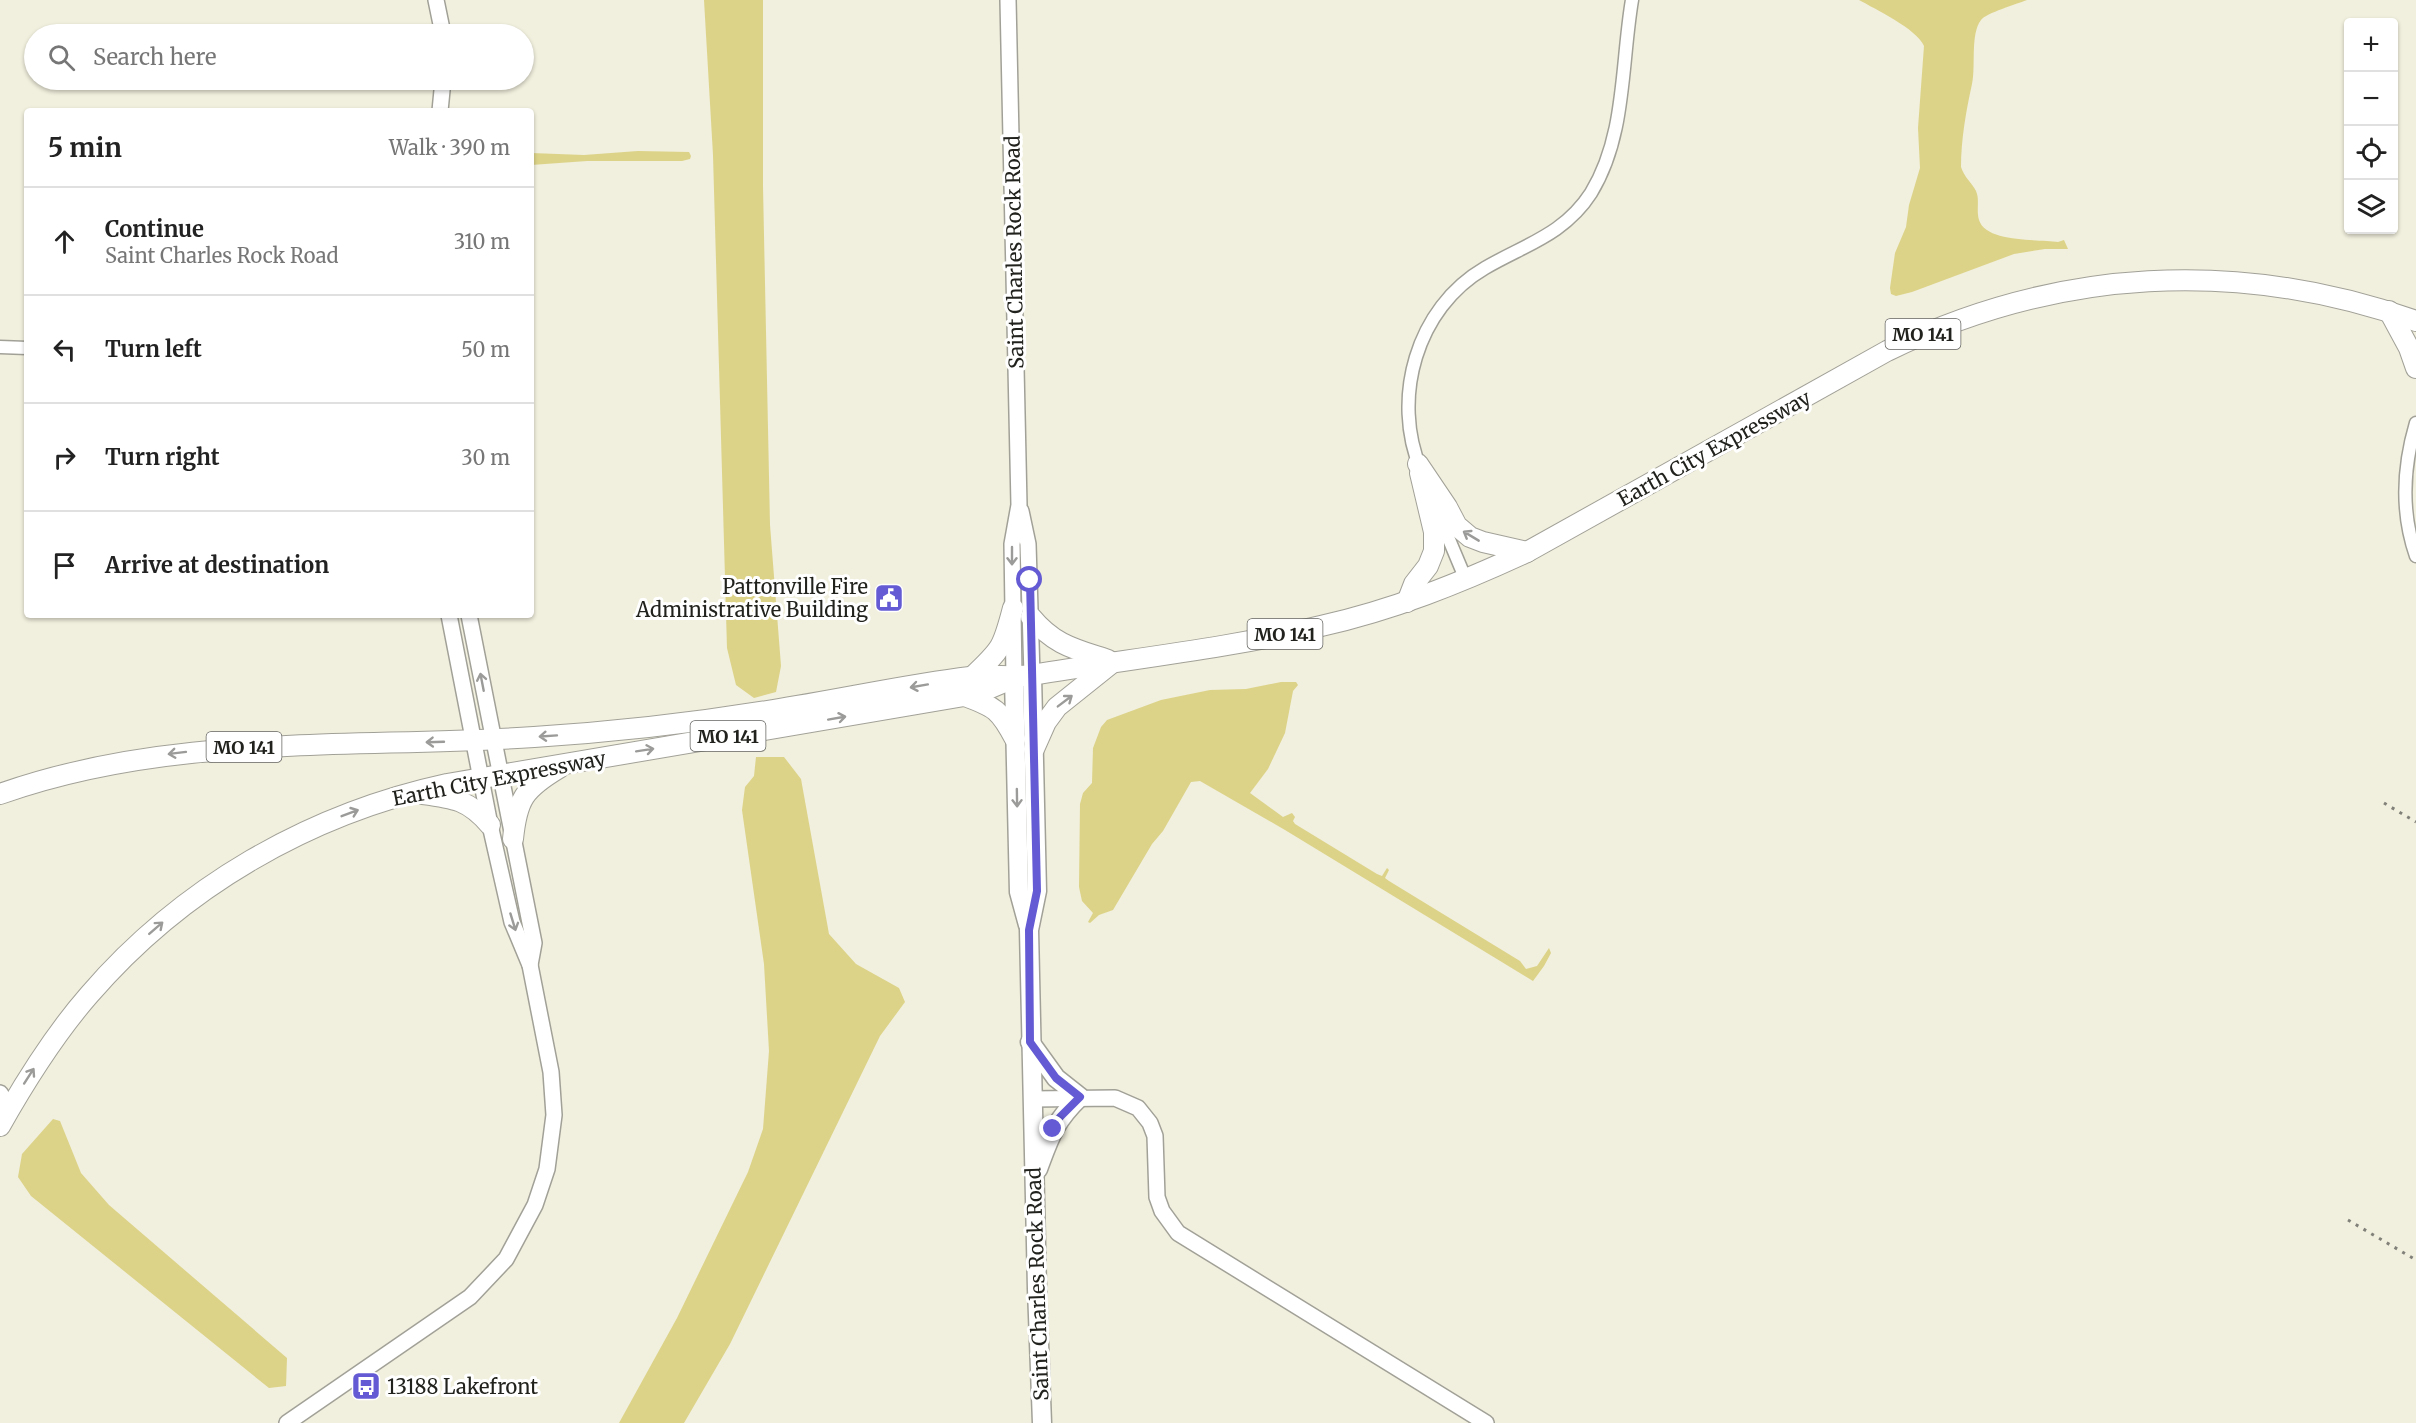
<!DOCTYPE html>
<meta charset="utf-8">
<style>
:root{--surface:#fff;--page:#f6f6f6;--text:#222;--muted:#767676;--line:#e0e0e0}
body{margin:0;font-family:Merriweather,serif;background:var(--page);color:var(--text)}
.controls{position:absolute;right:18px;top:18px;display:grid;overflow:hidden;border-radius:6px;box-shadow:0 2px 4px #0004}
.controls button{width:54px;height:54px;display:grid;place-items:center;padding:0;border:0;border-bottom:2px solid var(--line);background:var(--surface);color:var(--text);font:30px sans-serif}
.stop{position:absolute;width:18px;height:18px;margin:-14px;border:4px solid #645bd4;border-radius:50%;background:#fff}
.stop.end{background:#645bd4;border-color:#fff;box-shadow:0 2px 6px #0008}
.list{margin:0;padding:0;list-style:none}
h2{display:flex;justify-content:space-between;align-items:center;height:78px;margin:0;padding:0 24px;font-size:26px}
h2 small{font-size:20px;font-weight:400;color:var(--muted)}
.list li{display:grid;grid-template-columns:39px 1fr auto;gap:18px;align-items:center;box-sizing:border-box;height:108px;padding:0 24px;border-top:2px solid var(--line)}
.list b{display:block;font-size:22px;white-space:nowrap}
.list p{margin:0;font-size:20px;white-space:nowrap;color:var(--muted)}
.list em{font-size:20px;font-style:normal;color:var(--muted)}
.icon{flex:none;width:33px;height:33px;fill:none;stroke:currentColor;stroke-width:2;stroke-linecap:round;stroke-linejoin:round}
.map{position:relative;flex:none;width:2416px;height:1423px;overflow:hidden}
.search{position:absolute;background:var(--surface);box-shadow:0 2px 4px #0004;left:24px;top:24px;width:510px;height:66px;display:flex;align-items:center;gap:15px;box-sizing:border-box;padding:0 21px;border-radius:33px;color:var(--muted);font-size:22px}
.panel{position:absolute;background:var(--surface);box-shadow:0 2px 4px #0004;left:24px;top:108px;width:510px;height:510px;border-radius:6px}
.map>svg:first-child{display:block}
</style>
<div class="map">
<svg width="2416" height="1423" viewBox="0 0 2416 1423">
<rect width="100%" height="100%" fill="#f9f8ee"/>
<path fill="#f1efdd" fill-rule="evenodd" d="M0 0H2416V1423H0ZM2348 22H2394V230H2348ZM34 34H524V80H34ZM27 111H531V615H27Z"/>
<g fill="#dcd388">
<polygon points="704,0 763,0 763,187 770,525 781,666 776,692 754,698 736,685 727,648 713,155"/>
<path d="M1859 0H2027C2017 4 1986 13 1981 20 1970 34 1976 67 1972 84 1966 111 1961 140 1961 167 1964 177 1972 183 1976 191 1980 200 1976 210 1979 220 1986 243 2039 239 2058 242L2064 240 2068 249H2045L2014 254 1912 292 1896 296 1891 294 1890 288 1895 253 1906 227 1909 205 1920 168 1918 128 1924 46C1917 29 1875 9 1859 0Z"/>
<polygon points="638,151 689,152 691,156 690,159 682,161 587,161 531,165 531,153 584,155"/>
<polygon points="1281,682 1296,682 1298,685 1293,691 1285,733 1268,769 1250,793 1283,817 1292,813 1295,817 1293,821 1295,824 1377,874 1382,876 1387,868 1389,870 1385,878 1389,881 1520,961 1526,969 1537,966 1549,948 1551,953 1544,966 1533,981 1285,830 1200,781 1191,782 1163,831 1152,844 1113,910 1099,915 1090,923 1088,922 1093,913 1082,901 1079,887 1080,804 1083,793 1092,783 1093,748 1101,727 1107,720 1161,700 1210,690 1246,689"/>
<polygon points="756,757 784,757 801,779 829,934 856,964 899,988 905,1002 880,1036 730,1344 684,1423 619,1423 677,1318 748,1172 763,1129 769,1051 764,964 742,810 745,787 754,776"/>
<polygon points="53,1119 60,1121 81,1173 109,1205 287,1358 286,1386 269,1388 31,1196 18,1177 22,1154"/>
</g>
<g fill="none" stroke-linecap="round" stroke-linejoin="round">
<g stroke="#a2a198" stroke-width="15">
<g id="minor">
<polyline points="0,347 27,348"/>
<path d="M2416 423C2403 467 2401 513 2416 556"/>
<path d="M1421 470C1391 399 1416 308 1485 268 1524 245 1564 235 1591 193 1626 136 1621 65 1632 0"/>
<polyline points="1435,506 1466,580"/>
</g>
</g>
<g stroke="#a2a198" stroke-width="18">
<g id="tertiary">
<polyline points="436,0 443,34"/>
<polyline points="1008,0 1019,505 1012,544 1014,678"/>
<polyline points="440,111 443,80"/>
<polyline points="1021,511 1028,544 1032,675"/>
<polyline points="469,615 534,943 530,965"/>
<polyline points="0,1093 10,1108"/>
<polyline points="1032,1099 1115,1098 1138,1108 1150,1123 1155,1136 1157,1197 1162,1211 1178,1233 1486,1423"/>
<polyline points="287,1423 470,1297 506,1259 535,1205 547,1169 554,1115 551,1072 530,965 512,922 490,825 449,615"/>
</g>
</g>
<g stroke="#a2a198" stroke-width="21">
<g id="primary">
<polyline points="1032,675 1037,891 1029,930 1037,1289 1042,1423"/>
<polyline points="1014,678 1019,892 1028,925"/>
<path d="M1030 1042 1056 1078 1080 1097C1054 1122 1050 1137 1038 1169"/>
</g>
</g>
<g stroke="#a2a198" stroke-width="22">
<g id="trunk">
<polyline points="2389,311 2409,348 2416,368"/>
<polyline points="1418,464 1447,507 1457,526 1470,537 1483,542 1527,552"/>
<polyline points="1407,602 1414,584 1428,566 1434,551 1434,532 1420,473"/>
<path d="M1031 617C1054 645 1075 649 1108 660"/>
<path d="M972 677C1002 649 1003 647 1013 608"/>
<path d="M965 696C995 707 1000 710 1015 739"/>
<polyline points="1034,749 1046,722 1057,707 1112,663"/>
<path d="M0 794C172 733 355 749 534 737 614 732 694 723 773 710 839 700 904 685 970 677 990 674 1011 678 1032 675 1128 659 1226 649 1321 626 1393 610 1460 583 1527 552L1887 351C2057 268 2238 258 2416 321"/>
<path d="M423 794C454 798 469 800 490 825"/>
<path d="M513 839C517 799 524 789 559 768"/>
<path d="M0 1126C26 1080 54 1035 89 995 182 887 309 814 447 784L976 694 1009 680"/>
</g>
</g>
<use href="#minor" stroke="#fff" stroke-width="12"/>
<use href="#tertiary" stroke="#fff" stroke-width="15"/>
<use href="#primary" stroke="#fff" stroke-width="18"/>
<use href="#trunk" stroke="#fff" stroke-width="20"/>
<g stroke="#81817a" stroke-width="3" stroke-dasharray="3 6" stroke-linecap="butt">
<polyline points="2384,803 2416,822"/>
<polyline points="2348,1220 2416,1260"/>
</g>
</g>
<defs><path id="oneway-shaft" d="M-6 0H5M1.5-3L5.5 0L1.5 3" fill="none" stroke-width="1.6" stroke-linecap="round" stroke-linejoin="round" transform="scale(1.5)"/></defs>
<g stroke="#9b9b99">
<use href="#oneway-shaft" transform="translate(1471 536) rotate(-149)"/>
<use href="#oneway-shaft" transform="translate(1012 556) rotate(90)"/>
<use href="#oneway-shaft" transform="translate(482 682) rotate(-101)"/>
<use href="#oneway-shaft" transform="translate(919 686) rotate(170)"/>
<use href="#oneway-shaft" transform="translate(1065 701) rotate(-37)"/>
<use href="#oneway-shaft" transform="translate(837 718) rotate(-10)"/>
<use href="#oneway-shaft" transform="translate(548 736) rotate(176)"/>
<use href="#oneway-shaft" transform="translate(435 742) rotate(178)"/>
<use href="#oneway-shaft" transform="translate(645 750) rotate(-9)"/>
<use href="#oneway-shaft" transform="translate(177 753) rotate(173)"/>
<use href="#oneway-shaft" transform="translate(1017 798) rotate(89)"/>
<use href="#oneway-shaft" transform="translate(350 813) rotate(-21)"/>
<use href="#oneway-shaft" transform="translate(513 922) rotate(73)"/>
<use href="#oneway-shaft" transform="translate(156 928) rotate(-41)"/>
<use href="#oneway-shaft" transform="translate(29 1076) rotate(-57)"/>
</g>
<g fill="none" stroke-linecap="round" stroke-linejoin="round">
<polyline stroke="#645bd4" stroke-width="8" points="1030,580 1037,891 1029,930 1030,1042 1056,1078 1080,1097 1060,1117 1053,1129"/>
</g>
<defs>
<g id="civic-square" transform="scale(1.5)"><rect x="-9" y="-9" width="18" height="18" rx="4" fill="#645bd4" stroke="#fff"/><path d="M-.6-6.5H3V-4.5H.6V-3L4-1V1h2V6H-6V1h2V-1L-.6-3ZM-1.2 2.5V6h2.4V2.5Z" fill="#fff"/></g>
<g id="bus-square" transform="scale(1.5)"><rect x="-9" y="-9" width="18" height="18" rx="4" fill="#645bd4" stroke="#fff"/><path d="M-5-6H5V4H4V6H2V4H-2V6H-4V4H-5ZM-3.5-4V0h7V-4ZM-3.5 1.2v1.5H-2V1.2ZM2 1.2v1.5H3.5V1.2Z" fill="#fff"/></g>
</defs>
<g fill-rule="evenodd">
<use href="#civic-square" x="889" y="598"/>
<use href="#bus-square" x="366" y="1386"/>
</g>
<g text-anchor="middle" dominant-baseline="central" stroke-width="6" stroke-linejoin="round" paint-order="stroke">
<g fill="#fff" stroke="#646461" stroke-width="1.5">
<rect x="1885.5" y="319" width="75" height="30" rx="4.5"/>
<rect x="1247.5" y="619" width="75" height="30" rx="4.5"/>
<rect x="690.5" y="721" width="75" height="30" rx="4.5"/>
<rect x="206.5" y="732" width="75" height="30" rx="4.5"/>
</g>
<g font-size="18" font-weight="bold" fill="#21211d">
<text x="1923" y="334">MO 141</text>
<text x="1285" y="634">MO 141</text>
<text x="728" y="736">MO 141</text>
<text x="244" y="747">MO 141</text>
</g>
<g font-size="20" fill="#21211d" stroke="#fff">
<text transform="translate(1014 252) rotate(-91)">Saint Charles Rock Road</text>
<text transform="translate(1714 448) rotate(-29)">Earth City Expressway</text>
<text transform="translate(499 778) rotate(-11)">Earth City Expressway</text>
<text transform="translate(1037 1284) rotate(-92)">Saint Charles Rock Road</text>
</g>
<g font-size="20" fill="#21211d" stroke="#fff" text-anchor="end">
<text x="868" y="586">Pattonville Fire<tspan x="868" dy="23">Administrative Building</tspan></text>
<text x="387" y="1386" text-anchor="start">13188 Lakefront</text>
</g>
</g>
</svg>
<div class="controls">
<button>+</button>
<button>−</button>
<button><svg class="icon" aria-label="locate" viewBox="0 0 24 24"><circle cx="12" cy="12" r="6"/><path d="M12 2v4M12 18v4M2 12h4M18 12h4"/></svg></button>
<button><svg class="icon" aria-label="layers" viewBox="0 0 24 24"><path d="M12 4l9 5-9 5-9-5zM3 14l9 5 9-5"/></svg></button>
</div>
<div class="stop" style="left:1030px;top:580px"></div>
<div class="stop end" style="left:1053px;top:1129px"></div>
<div class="search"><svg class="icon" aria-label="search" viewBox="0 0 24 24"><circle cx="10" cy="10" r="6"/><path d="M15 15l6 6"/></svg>Search here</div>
<section class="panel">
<h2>5 min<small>Walk · 390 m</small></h2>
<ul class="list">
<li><svg class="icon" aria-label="ahead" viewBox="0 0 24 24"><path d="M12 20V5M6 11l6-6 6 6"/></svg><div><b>Continue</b><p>Saint Charles Rock Road</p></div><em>310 m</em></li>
<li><svg class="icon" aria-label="left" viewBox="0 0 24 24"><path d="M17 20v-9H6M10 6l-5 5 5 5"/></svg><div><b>Turn left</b></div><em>50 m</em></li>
<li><svg class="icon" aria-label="right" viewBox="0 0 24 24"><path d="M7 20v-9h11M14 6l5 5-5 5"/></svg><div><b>Turn right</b></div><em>30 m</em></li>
<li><svg class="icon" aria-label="arrive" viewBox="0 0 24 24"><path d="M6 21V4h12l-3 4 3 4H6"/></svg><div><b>Arrive at destination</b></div></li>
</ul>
</section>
</div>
